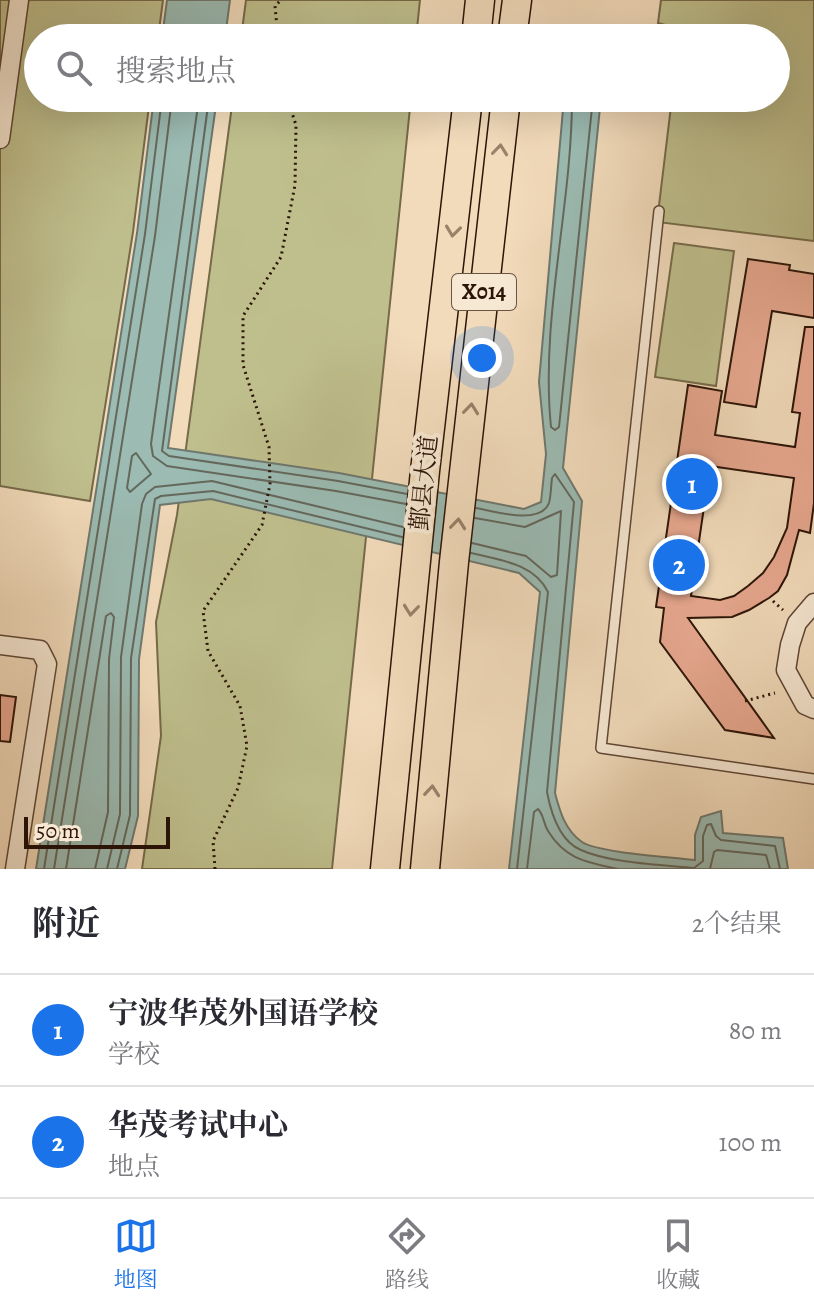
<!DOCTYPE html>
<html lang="zh">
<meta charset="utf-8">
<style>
:root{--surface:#fff;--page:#f7f7f7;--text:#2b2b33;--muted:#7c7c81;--line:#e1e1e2;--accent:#1a73e8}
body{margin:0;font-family:Alegreya,"Noto Serif SC",serif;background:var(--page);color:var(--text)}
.scale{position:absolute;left:24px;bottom:20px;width:146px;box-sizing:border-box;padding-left:8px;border:4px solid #2c1407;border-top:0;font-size:22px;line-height:28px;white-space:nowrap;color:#2c1407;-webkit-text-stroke:6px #f7e8d3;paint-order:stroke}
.you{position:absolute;left:482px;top:358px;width:28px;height:28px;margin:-20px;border:6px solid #fff;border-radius:50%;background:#1a73e8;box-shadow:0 0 0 12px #1a73e833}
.badge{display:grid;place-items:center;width:52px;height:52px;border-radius:50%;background:var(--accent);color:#fff;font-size:26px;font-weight:700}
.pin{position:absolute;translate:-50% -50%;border:4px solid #fff;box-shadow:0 2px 8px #0006}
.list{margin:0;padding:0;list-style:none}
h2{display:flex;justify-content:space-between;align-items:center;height:104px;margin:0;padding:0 32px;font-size:34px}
h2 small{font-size:26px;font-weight:400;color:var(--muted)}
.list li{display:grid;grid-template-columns:52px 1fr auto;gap:24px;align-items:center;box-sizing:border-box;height:112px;padding:0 32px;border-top:2px solid var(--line)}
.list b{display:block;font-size:30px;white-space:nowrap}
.list p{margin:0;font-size:26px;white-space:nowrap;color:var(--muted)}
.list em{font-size:26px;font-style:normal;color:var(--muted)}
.icon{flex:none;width:44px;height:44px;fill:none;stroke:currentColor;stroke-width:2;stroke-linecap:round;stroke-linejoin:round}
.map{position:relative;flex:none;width:814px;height:869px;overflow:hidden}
.search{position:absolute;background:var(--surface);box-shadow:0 8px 32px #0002;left:24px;right:24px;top:24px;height:88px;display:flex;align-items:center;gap:20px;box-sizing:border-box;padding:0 28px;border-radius:44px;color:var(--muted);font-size:30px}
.sheet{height:328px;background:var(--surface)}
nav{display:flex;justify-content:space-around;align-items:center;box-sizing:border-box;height:112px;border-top:2px solid var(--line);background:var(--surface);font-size:22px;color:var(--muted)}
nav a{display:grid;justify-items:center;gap:4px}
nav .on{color:var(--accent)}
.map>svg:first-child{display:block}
</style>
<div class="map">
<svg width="814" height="869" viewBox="0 0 814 869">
<rect width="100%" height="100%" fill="#f2dbbb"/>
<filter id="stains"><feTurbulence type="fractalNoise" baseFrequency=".0025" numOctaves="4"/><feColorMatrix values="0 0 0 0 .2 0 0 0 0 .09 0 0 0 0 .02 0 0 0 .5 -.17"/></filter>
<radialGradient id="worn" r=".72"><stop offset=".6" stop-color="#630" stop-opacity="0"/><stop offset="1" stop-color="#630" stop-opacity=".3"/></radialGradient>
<g fill="#bfbf8d" stroke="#766a4a" stroke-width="2">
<polygon points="0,0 163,0 158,38 38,38 38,98 150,98 133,232 90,501 0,486"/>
<polygon points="246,0 420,0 416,38 241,38"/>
<polygon points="661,0 814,0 814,241 657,222 672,98 776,98 776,38 680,38 680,29 658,23"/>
<polygon points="233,98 411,98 332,869 142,869 161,736 156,622 177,515"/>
<polygon points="674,243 734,251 716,386 655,377"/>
</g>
<g fill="#9bbbb3" stroke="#6f786e" stroke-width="2">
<polygon points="167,0 230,0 225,38 162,38"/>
<path d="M154 98H217L168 448 339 473 524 509 541 502 546 454 539 382 564 98H601L563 468 582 501 555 793C560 812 565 830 582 842 599 853 672 857 695 860V835L701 817 721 811 723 833 783 838 788 869H509L540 592 519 573 211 499 160 505 139 659 138 816 125 869H36L137 233Z"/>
</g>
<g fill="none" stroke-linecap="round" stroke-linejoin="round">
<g stroke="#64685d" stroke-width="2">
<polyline points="199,98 151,444 153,456 167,466 336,491 406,504"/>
<polyline points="209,98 162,451 169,456 338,481 407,494"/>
<path d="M572 98C572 208 540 318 551 427L555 430 559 427 593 98"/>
<polygon points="136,453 151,474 130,492 127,488 132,456"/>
<path d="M476 508C493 511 540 526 549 503 551 496 551 485 552 478L555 474 574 502 547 792C551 813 559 841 581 850 609 863 662 865 694 868L703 861V836L707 825 711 824 716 836 721 840 775 846 780 869"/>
<polyline points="472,543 526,556 551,577 557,575 561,511 525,527 475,518"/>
<path d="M471 553C499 560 534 563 548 592L517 869"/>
<polyline points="44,869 145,234 162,98"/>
<polyline points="54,869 155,236 172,98"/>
<polyline points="66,869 106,616 111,613 114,617 109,659 108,812 95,869"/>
<polyline points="107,869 120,814 121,657 142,504 146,494 155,487 212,481 403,527"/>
<polyline points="117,869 130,815 131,658 155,499 161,496 213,491 402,537"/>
<path d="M527 869 534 812 538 809C544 815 543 823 548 831 566 860 587 862 618 869"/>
<polyline points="710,869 714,852 717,850 766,855 770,869"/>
</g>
</g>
<g fill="#e8a890" stroke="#2c1407" stroke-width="2" fill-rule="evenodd">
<polygon points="748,259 790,265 789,270 814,274 814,318 772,311 756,407 724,402"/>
<path d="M805 327H814V503L810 533 799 530 787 575 778 591 769 598 749 610 732 617 688 618 774 738 725 730 660 642 664 608 656 607 688 385 722 391 715 435 795 447 800 413 792 412ZM710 466 794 478 787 528 774 557 763 573 748 586 734 596 720 600 691 596Z"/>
<polygon points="0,695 16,697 10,742 0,741"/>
</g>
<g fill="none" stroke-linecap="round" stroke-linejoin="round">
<g stroke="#5e4634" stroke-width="12">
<polyline id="service" points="659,211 601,748 814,779"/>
</g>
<g stroke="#5e4634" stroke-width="21">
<g id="minor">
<polyline points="0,139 19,0"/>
<polyline points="814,603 797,623 790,645 786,670 805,705 814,709"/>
<polyline points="0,645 40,650 47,664 15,869"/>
</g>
</g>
<g stroke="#2c1407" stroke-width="31">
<g id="primary">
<polyline points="476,38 480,0"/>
<polyline points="512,38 517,0"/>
<polyline points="385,869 425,471 468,98"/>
<polyline points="425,869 454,562 506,98"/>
</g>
</g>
<g stroke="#2c1407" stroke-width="3" stroke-dasharray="2 4" stroke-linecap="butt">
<polyline points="278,38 275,6 281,0"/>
<polyline points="773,601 783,610"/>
<polyline points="745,701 775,693"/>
<polyline points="215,869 213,841 238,788 247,746 240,706 208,651 203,611 262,525 270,484 269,447 243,365 243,316 281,257 295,185 296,125 287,98"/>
</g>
<use href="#service" stroke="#f7e8d3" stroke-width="9"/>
<use href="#minor" stroke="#f7e8d3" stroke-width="18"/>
<use href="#primary" stroke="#f2dbbb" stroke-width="28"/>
</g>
<defs><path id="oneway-chevron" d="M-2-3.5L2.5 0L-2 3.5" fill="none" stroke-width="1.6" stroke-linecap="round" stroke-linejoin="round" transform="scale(2)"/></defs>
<g stroke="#99816a">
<use href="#oneway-chevron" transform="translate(500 150) rotate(-84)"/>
<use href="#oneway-chevron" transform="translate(453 231) rotate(97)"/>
<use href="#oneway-chevron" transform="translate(471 409) rotate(-84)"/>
<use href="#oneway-chevron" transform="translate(458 524) rotate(-84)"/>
<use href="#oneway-chevron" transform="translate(411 610) rotate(96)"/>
<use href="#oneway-chevron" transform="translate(432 791) rotate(-85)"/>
</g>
<g text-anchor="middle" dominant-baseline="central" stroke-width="8" stroke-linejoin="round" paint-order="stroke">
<rect fill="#f7e8d3" stroke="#695444" stroke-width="2" x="452" y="274" width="64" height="36" rx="6"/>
<g font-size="22" font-weight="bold" fill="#2c1407">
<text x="484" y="292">X014</text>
</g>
<g font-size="24" fill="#2c1407" stroke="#f7e8d3">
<text transform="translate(424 483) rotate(-84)">鄞县大道</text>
</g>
</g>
<rect width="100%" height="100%" filter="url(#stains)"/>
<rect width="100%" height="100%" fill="url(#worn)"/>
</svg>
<div class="scale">50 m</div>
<div class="you"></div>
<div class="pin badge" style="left:692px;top:484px">1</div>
<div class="pin badge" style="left:679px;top:565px">2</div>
<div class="search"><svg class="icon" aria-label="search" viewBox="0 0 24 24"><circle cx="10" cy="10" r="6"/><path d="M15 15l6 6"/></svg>搜索地点</div>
</div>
<section class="sheet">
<h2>附近<small>2个结果</small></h2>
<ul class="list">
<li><span class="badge">1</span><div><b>宁波华茂外国语学校</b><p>学校</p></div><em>80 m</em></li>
<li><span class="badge">2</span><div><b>华茂考试中心</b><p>地点</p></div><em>100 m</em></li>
</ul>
</section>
<nav>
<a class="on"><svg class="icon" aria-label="map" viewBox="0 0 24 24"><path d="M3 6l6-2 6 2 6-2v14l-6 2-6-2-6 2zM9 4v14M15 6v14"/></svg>地图</a>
<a><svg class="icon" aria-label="directions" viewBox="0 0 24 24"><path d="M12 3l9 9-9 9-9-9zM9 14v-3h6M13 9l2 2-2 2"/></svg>路线</a>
<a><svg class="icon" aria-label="saved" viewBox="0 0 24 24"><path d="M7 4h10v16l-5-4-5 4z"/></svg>收藏</a>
</nav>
